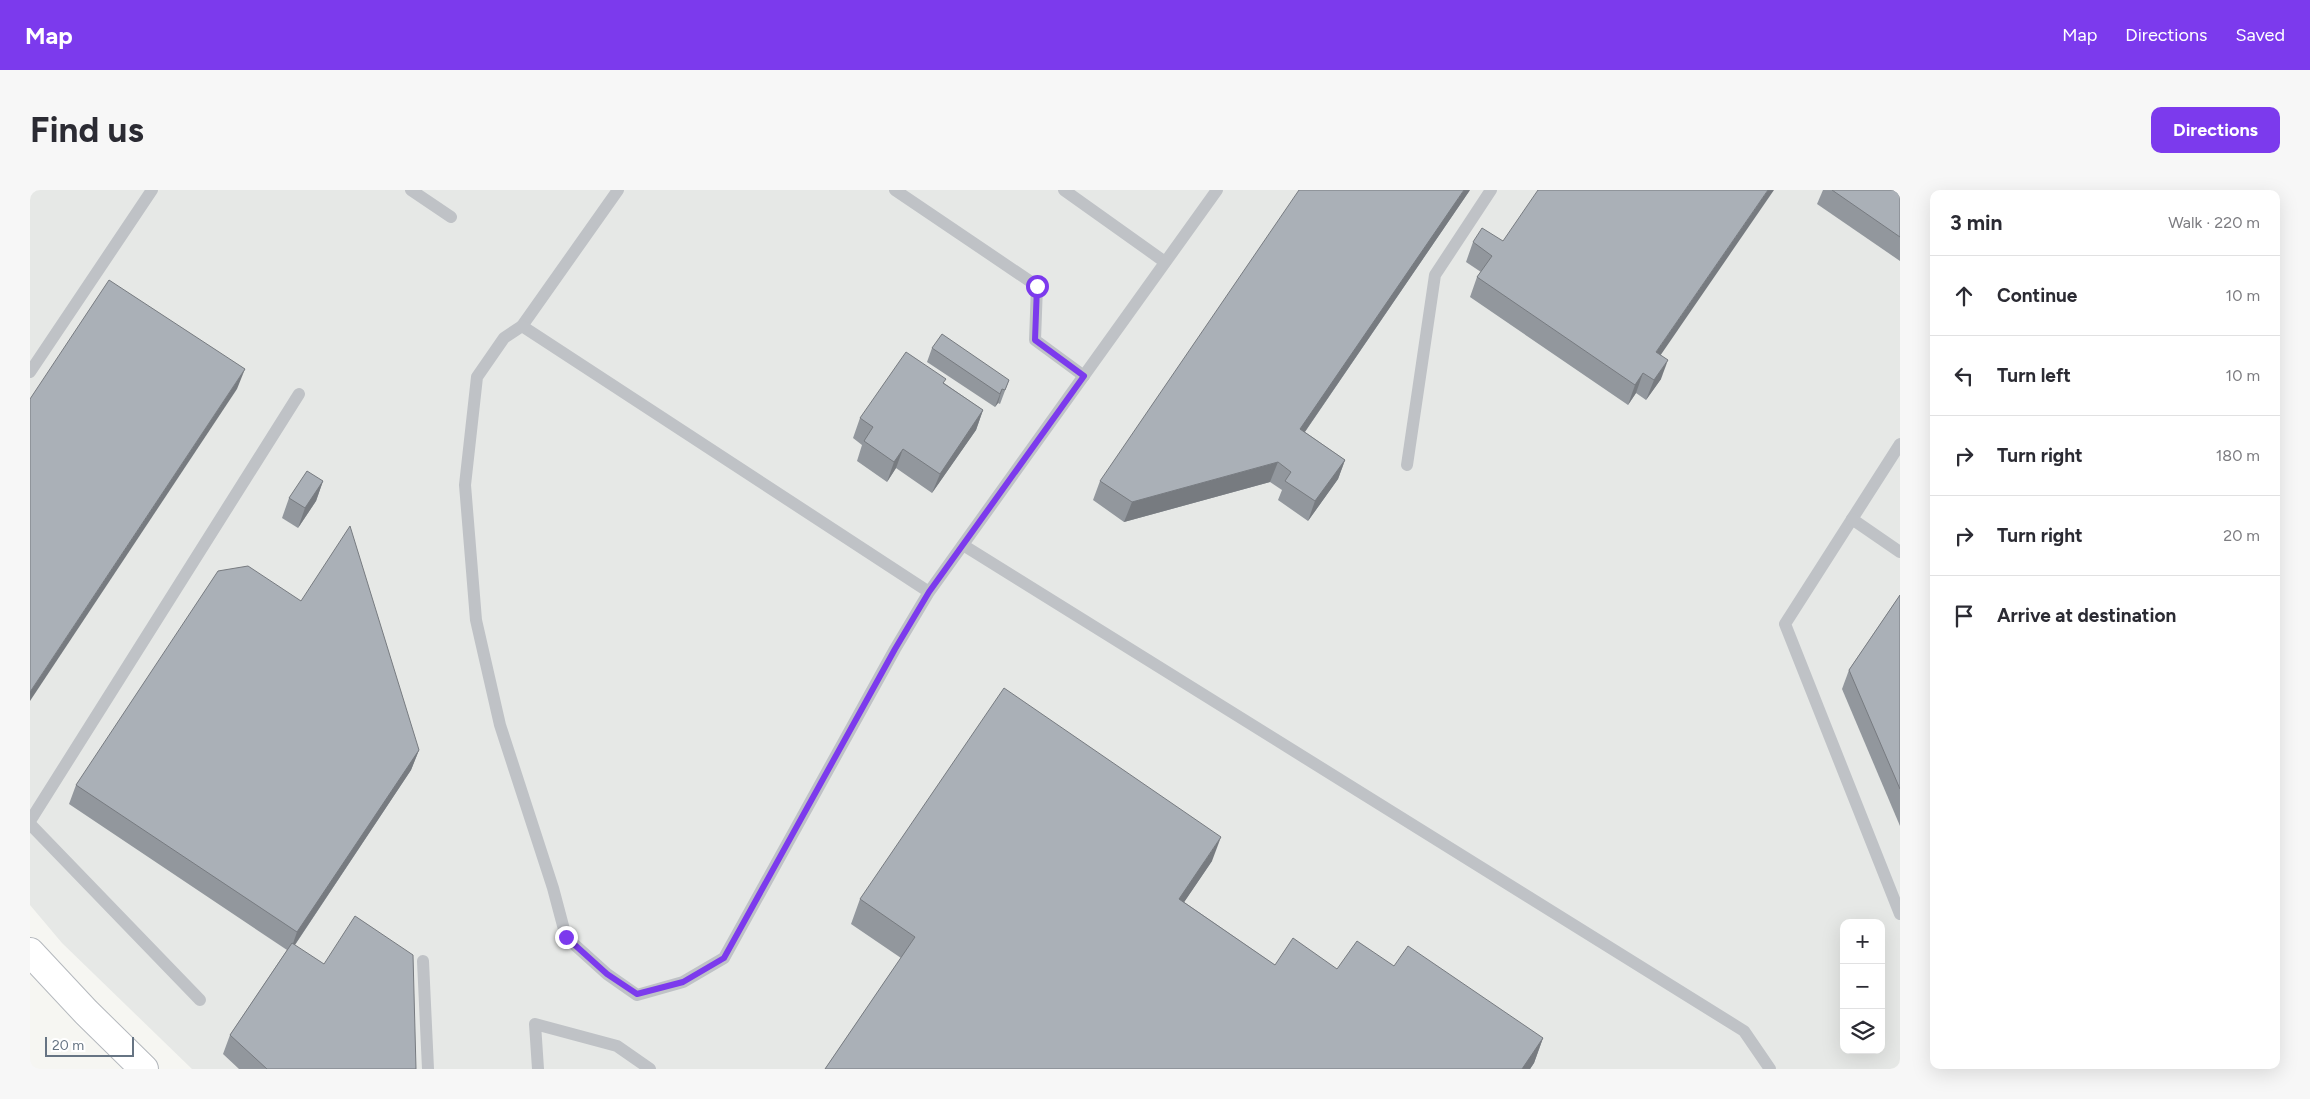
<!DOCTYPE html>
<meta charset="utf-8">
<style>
:root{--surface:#fff;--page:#f7f7f7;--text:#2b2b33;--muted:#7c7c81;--line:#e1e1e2;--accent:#7c3aed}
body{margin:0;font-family:Figtree,sans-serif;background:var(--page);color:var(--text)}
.controls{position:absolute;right:15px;bottom:15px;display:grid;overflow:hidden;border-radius:10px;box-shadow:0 5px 20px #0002}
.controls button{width:45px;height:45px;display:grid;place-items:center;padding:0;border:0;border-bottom:1px solid var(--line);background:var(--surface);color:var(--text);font:25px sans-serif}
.scale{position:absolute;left:15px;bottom:12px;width:89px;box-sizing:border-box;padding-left:5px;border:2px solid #667483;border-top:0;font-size:14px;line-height:18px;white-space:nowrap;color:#667483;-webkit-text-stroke:4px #fff;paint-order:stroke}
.stop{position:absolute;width:15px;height:15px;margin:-11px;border:4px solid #7c3aed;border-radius:50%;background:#fff}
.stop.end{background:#7c3aed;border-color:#fff;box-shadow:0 1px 5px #0008}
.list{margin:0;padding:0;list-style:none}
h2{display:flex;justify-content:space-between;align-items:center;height:65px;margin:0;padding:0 20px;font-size:21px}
h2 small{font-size:16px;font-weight:400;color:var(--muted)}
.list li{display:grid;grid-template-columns:32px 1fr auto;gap:15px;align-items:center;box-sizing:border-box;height:80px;padding:0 20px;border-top:1px solid var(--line)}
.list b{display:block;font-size:19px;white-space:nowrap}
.list em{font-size:16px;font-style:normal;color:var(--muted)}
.icon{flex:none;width:28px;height:28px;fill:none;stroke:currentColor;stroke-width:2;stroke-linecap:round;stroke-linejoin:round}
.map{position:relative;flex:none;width:1870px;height:879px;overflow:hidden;border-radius:10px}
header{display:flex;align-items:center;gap:30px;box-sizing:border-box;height:70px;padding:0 25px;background:var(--accent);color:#fff}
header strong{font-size:24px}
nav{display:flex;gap:28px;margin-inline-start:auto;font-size:18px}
.intro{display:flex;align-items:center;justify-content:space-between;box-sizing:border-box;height:120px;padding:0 30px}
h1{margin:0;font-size:35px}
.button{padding:12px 22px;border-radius:10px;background:var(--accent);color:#fff;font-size:18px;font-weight:700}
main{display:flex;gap:30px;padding:0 30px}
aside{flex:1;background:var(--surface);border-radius:10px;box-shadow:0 5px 20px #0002}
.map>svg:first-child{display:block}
</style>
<header>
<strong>Map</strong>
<nav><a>Map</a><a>Directions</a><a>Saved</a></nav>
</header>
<div class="intro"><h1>Find us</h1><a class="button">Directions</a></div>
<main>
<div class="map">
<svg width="1870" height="879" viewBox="0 0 1870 879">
<rect width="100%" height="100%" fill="#f6f6f2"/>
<path fill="#e6e8e6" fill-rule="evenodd" d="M0 0H1870V879H162L32 753 0 715ZM1814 733H1851V860H1814Z"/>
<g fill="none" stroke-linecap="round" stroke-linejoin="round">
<g stroke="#b4b8bd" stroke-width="30">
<polyline id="secondary" points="0,762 56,822 114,879"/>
</g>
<g stroke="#bfc2c6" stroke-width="12">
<polyline points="381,0 421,27"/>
<polyline points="865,0 1007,96 1005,150 1054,186"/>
<polyline points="1034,0 1135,72"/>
<polyline points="492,136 588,0"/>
<polyline points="0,182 122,0"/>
<polyline points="1870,254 1755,434 1870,724"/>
<polyline points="1377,275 1405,85 1461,0"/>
<polyline points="1822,329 1870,362"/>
<polyline points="933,355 1714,841 1740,879"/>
<polyline points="899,402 492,136 474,148 447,187 435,295 446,430 470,535 523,698 536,747 577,784 607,805 653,792 694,768 865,459 899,402 1187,0"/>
<polyline points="0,631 269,204"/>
<polyline points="0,634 170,810"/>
<polyline points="393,771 398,879"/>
<polyline points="508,879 505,834 587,856 620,879"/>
</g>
<use href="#secondary" stroke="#fff" stroke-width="28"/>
</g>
<g fill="#92979d">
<polygon points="1440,0 1275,242 1315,270 1308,289 1278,331 1248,310 1252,300 1240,292 1094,332 1063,310 1070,291"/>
<polygon points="1793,0 1870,0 1870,71 1787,14"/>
<polygon points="1443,52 1631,165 1631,189 1616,210 1606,203 1598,215 1440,107 1447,87 1451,82 1436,72"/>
<polygon points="902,158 979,190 970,214 968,213 965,217 897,172"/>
<polygon points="914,193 953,220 946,240 902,303 866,278 857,292 827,271 832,255 823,248 830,228"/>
<polygon points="293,291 286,311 268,338 252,328 259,308"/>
<polygon points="1870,405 1870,636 1812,499 1819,480"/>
<polygon points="389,560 381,580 265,755 386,879 209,879 193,864 200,845 257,760 39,614 46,595"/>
<polygon points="1182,671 1154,712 1245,775 1307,779 1364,776 1513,848 1504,873 1500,879 795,879 871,768 821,734 830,709"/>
</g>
<g fill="#777b80">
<polygon points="1434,0 1440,0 1263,259 1270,239"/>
<polygon points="1738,0 1744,0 1619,182 1626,162"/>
<polygon points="1638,170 1631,189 1616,210 1624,190"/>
<polygon points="215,179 207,199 0,511 0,502"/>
<polygon points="1613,183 1606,203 1598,215 1605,195"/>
<polygon points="972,199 968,213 965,217 970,204"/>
<polygon points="953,220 946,240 902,303 910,284"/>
<polygon points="873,259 866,278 857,292 864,272"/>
<polygon points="1315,270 1308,289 1278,331 1285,311"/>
<polygon points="1248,272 1240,292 1094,332 1102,312"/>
<polygon points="293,291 286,311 268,338 275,318"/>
<polygon points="389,560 381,580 260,762 267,742"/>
<polygon points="1191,647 1182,671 1140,733 1149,709"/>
<polygon points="1513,848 1504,873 1500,879 1492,879"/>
</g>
<g fill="#aab0b7" stroke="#777b80">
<polygon points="1269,0 1434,0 1270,239 1315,270 1285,311 1255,291 1261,282 1248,272 1102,312 1070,291"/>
<polygon points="1508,0 1738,0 1626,162 1638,170 1624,190 1613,183 1605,195 1447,87 1462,66 1443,52 1452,38 1473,51"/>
<polygon points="1802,0 1870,0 1870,47"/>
<polygon points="79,90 215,179 0,502 0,209"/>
<polygon points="912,144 979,190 975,200 972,199 970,204 902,158"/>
<polygon points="876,162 916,189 913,193 953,220 910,284 873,259 864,272 834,251 843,237 830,228"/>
<polygon points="277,281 293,291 275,318 259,308"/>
<polygon points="320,336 389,560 267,742 46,595 188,381 218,376 271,411"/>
<polygon points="1870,405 1870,599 1819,480"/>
<polygon points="974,498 1191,647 1149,709 1245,775 1263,748 1307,779 1327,751 1364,776 1378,756 1513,848 1492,879 795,879 885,747 830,709"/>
<polygon points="325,726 383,765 386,879 237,879 200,845 262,753 294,774"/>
</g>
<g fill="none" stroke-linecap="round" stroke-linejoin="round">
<polyline stroke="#7c3aed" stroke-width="6" points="536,747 577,784 607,804 653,792 694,768 865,459 899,402 1054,186 1005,150 1007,96"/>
</g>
</svg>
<div class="controls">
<button>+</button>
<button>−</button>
<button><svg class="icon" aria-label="layers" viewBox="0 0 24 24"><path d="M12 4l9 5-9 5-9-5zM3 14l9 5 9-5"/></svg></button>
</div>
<div class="scale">20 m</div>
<div class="stop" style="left:1007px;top:96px"></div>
<div class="stop end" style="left:536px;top:747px"></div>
</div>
<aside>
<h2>3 min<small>Walk · 220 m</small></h2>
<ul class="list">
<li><svg class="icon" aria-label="ahead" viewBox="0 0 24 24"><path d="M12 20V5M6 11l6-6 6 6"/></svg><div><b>Continue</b></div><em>10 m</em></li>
<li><svg class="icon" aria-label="left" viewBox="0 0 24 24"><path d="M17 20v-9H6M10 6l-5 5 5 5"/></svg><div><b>Turn left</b></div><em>10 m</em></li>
<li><svg class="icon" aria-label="right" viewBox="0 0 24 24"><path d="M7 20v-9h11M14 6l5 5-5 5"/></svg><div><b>Turn right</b></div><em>180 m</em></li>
<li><svg class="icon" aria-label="right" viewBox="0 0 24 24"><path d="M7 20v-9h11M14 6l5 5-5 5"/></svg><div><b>Turn right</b></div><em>20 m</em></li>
<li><svg class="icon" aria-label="arrive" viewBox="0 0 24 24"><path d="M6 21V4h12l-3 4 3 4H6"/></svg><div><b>Arrive at destination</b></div></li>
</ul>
</aside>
</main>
